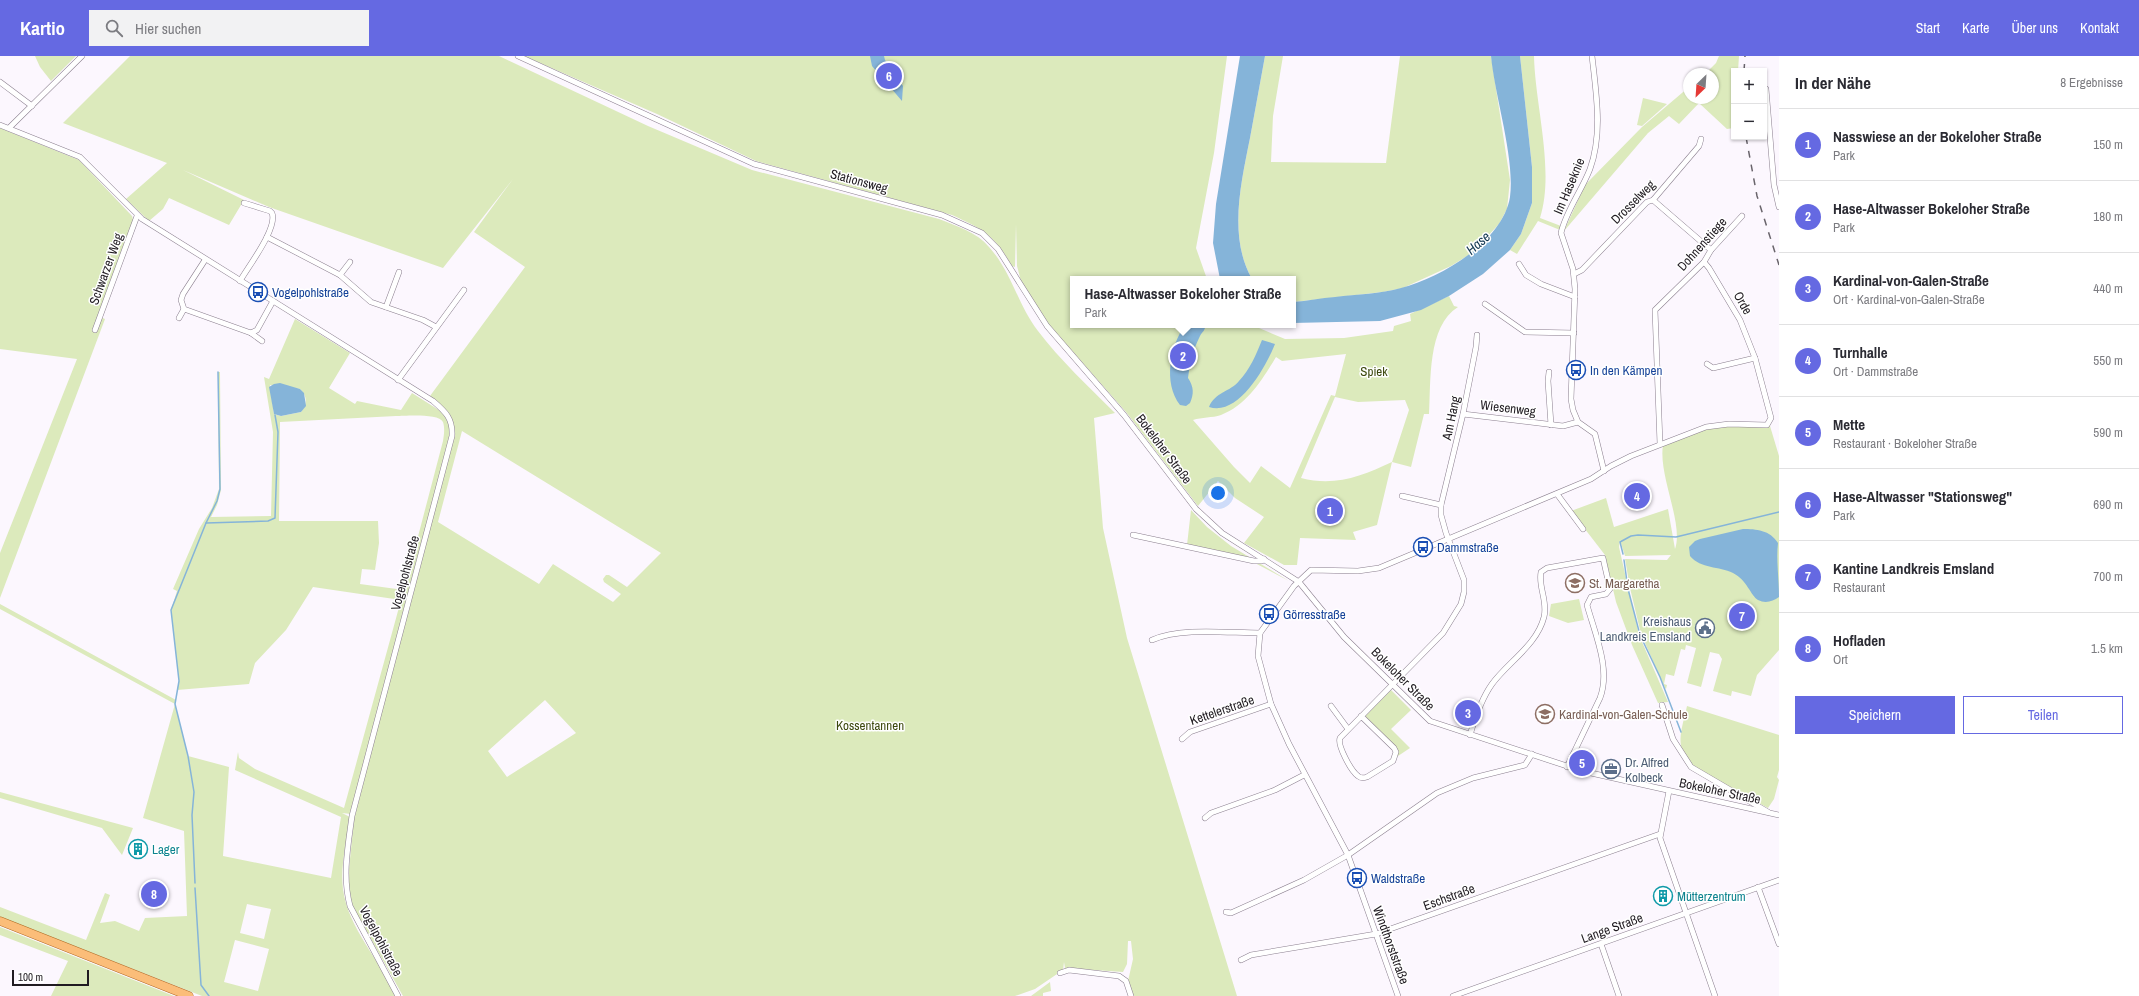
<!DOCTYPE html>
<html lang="de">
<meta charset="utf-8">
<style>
:root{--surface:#fff;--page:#f2f2f3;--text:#2b2b33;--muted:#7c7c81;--line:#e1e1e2;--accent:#6569e2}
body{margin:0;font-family:"Archivo Narrow",sans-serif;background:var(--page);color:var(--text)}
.controls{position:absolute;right:12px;top:12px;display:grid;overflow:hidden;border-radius:0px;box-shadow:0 1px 3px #0004}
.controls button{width:36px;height:36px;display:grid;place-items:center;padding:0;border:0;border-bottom:1px solid var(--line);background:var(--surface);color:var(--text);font:20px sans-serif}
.compass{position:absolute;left:1683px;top:12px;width:36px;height:36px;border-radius:50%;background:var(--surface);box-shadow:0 1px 3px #0004;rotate:205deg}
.scale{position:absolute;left:12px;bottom:10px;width:77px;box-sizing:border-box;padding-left:4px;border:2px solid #201b21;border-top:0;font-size:11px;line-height:14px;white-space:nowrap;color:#201b21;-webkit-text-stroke:3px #fff;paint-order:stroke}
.you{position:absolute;left:1218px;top:437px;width:14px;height:14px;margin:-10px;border:3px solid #fff;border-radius:50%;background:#1a73e8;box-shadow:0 0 0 6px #1a73e833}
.badge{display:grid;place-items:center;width:26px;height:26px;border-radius:50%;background:var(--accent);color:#fff;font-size:13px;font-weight:700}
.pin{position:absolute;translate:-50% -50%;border:2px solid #fff;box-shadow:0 1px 4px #0006}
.popup{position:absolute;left:1070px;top:220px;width:226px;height:52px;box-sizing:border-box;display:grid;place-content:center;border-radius:0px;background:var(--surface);filter:drop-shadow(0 1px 3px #0005);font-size:13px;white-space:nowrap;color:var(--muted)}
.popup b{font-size:15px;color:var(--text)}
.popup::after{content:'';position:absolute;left:50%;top:100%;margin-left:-8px;border:8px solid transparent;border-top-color:var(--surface)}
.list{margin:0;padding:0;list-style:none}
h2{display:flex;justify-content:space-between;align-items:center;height:52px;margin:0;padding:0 16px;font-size:17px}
h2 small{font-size:13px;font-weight:400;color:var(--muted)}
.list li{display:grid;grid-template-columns:26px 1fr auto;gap:12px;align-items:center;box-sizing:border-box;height:72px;padding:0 16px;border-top:1px solid var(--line)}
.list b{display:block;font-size:15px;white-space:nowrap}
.list p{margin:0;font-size:13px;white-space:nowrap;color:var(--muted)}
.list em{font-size:13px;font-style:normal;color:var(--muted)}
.actions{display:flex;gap:8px;padding:12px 16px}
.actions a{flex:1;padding:9px 0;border:1px solid var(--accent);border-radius:0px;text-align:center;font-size:14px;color:var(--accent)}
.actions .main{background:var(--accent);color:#fff}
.icon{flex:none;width:22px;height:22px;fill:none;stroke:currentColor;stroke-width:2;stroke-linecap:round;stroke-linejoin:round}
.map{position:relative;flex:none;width:1779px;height:940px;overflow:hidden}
header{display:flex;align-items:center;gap:24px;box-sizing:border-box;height:56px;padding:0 20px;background:var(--accent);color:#fff}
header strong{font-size:19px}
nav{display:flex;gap:22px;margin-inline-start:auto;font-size:14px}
.search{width:280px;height:36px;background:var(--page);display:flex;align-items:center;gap:10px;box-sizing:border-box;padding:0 14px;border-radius:0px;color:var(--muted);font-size:15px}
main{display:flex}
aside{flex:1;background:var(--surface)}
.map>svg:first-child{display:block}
</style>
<header>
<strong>Kartio</strong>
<div class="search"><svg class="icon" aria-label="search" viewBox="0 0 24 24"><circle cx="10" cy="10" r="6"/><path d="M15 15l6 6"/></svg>Hier suchen</div>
<nav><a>Start</a><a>Karte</a><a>Über uns</a><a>Kontakt</a></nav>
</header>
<main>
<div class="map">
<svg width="1779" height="940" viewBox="0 0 1779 940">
<rect width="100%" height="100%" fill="#fcf7fe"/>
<g fill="#dceabc" fill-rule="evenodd">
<polygon points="35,0 76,0 51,25 40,11"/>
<path d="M130 0H499L648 70 752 114 939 163C956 170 977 176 989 191 1011 215 1018 249 1038 275 1060 304 1089 331 1115 357L1094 362 1103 472 1127 582 1237 940H1133L1128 925 1133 903 1131 885H1128L1127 908 1123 916 1065 912 1064 906 1063 914 1035 933 1015 940H403L353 851 347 833 354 763 454 370 447 355 430 340 525 211 474 176 513 123 443 212 269 151 183 114 244 144 229 169 169 142 163 153 149 165 126 143 167 107 63 67ZM462 375 661 497 627 531 609 519H606L603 523 604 526 621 538 613 546 553 508 539 528 438 466ZM545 644 576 677 507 721 488 695Z"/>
<path d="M524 0H1227L1214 97 1196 192 1207 223H1073V269H1252L1285 283 1344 282 1393 275 1394 270 1411 265 1410 258 1449 240 1454 250 1458 251C1427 270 1431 326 1429 358H1424L1411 411 1392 406 1377 469 1353 476 1356 484 1300 482 1297 509H1284L1244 487 1264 461 1235 442 1218 425 1198 450 1126 356 1050 270 1022 229 1017 210 1016 168 1015 211 1012 210C995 180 983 173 952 159L756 105 657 58ZM1346 298 1335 340 1331 339 1290 432 1261 410 1250 427 1234 411 1193 364C1202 361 1212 362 1221 359 1247 349 1262 324 1276 301L1282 305ZM1335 341 1358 346 1405 344 1409 354 1392 406C1362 420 1335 431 1301 422Z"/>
<path d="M1265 0H1283L1273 60 1271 106 1386 107 1400 0H1491L1510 124 1507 153 1499 168 1472 197 1451 210 1403 232 1383 236 1294 246 1293 223H1252C1228 181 1241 127 1250 82 1255 55 1260 27 1265 0Z"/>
<path d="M1520 0H1534C1535 49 1555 115 1540 162L1561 170 1560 174 1538 165 1517 198 1510 194 1521 178 1532 147V111Z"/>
<polygon points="1719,0 1739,0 1738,15 1734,15 1734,72 1727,73 1699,47 1679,68 1669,60 1648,77 1564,175 1585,129 1642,71 1689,31 1689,42 1713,42 1713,18 1705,18 1716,7"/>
<polygon points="1643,42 1667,48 1642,70 1637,69"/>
<polygon points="0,72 79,104 132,160 134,167 100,261 105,263 0,542 0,497 77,303 0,293"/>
<path d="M295 263 350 297 329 332 355 348 357 345 401 354 412 337 442 356 449 364 451 380 351 758 342 757 350 761C347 784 340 810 343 833 348 873 381 904 395 940H202L0 861V851L86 884 105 837 110 839 100 867 115 865 139 875 145 862 187 860 184 775 143 762 175 648 0 553V548L176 644 175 648 188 700 229 711 223 800 331 822 341 761 235 714 238 696 239 702 255 713 344 752 401 544 313 531 286 574 255 607 249 628 177 634 179 625 171 554 177 535 173 533 199 473 212 452 219 433 218 316H220L221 434 217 449 211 461 271 460 273 376 264 321 269 323ZM270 329 300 333C308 341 307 348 301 356L281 360 274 358ZM396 360C405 360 439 357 443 366 445 372 444 379 443 385L404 534 360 528 362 513 375 514 379 487 378 465H279L280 366ZM247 848 271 853 264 883 240 877ZM235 884 269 893 258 935 224 926Z"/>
<path d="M1729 370H1770L1779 400V594L1757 619 1751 640 1732 635 1731 640 1713 635 1722 603 1719 598 1710 596 1701 631 1687 627 1696 592 1686 589 1685 594 1681 593 1674 620 1666 618 1664 628 1667 629 1666 633 1665 632 1641 578 1630 532 1625 503 1667 504 1671 499 1625 500 1620 484 1619 491 1639 579 1668 646 1658 647 1632 589 1616 546 1605 499 1571 455 1606 442 1614 471 1668 453 1675 493C1684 468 1658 419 1663 389L1706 373Z"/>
<polygon points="1191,454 1207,471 1231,490 1289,525 1253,506 1187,489"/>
<polygon points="1579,543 1584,564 1568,567 1549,560 1551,548"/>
<polygon points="1391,634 1411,654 1391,673 1410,692 1398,700 1398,696 1365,660"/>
<path d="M1687 650 1779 679V714L1777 721 1779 724 1774 743 1768 752 1695 713C1673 691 1681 677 1687 650Z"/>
<polygon points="0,736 133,772 122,799 102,772 0,742"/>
<polygon points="0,871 174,940 51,940 68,905 0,879"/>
<polygon points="1050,926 1051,935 1043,937 1043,940 1031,940"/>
</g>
<g fill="#85b4d9">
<polygon points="870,0 884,0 885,4 903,30 902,45 872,10"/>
<path d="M1240 0H1265C1260 27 1255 55 1250 82 1241 127 1228 181 1252 223H1220L1213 187 1216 148Z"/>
<path d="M1491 0H1520L1532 111V147L1521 178 1510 194 1483 218 1449 240 1421 254 1380 265 1293 267V246C1307 245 1321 242 1335 241 1357 238 1380 238 1401 232 1441 222 1503 185 1510 141 1515 101 1495 42 1491 0Z"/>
<path d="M1185 269H1205C1206 274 1202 276 1200 280 1193 294 1190 307 1188 322 1194 331 1194 338 1190 347L1186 350 1180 349C1163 327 1170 290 1185 269Z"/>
<path d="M1262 284 1275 288C1266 311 1238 361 1209 351 1215 336 1230 336 1239 325 1250 313 1256 299 1262 284Z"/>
<polygon points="280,327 300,333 304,337 306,350 301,356 281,360 274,358 269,331 274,328"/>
<path d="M1743 473C1756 473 1770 474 1778 487 1776 503 1779 523 1779 541 1773 545 1766 548 1758 544 1751 540 1747 524 1733 517 1719 510 1701 513 1690 500L1689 491 1695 485 1700 483Z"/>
</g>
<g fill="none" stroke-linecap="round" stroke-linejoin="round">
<g stroke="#85b4d9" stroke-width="1.5">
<polyline points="206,467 217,445 220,433 218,316"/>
<polyline points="1623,498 1620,486 1631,480 1638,479 1676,481 1779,456"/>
<polyline points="1624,504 1628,533 1640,579 1660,621 1681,676"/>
<polyline points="195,827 192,759 194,736 188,700 175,648 179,625 171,554 206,467 268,465 275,462 278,376 275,359"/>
<polyline points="195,832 201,929 209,940"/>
</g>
<g stroke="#8b7f8f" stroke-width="6">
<g id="minor">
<polyline points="518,0 754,108 942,159 982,177 998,193 1047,270 1124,359 1196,453 1222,477 1299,526 1344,581 1430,665 1582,715 1779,759"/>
<path d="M1592 0C1596 36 1603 78 1590 113 1582 134 1566 155 1561 177L1573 213 1575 233 1571 343 1573 354 1578 366 1595 378 1604 415"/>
<polyline points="0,26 32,50"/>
<polyline points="1766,33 1774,129 1779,151"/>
<path d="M0 69 80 101 142 163 433 345C446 356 453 363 452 380L352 760C348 790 342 820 350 850L398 940"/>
<polyline points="9,72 82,0"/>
<polyline points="1653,144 1711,194"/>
<polyline points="267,181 340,219 371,246 423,264 436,271"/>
<polyline points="205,204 183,238 181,244 184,253 251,277 257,274 273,245"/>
<polyline points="1519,208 1526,219 1541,228 1575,241"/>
<polyline points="1574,218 1582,214 1647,146 1653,144 1699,90 1701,83"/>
<polyline points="340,219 350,206"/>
<path d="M240 225C248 211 278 172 272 157L270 155 244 147"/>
<polyline points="1485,248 1525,276 1574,277"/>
<polyline points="386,251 399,216"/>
<polyline points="179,262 184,253"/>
<polyline points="95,274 137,160"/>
<polyline points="251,277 262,285"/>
<polyline points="1707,308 1713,312 1755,302"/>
<polyline points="1549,316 1548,325 1551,369"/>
<polyline points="398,324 464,234"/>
<polyline points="1463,358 1563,370 1578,366"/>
<polyline points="1660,388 1655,254 1704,206 1711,194 1742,160"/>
<polyline points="1557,438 1583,473"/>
<polyline points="1402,440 1441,449"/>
<polyline points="1133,479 1254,505 1262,505 1264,503"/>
<path d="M1152 584C1181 571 1228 577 1260 577"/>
<polyline points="1662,649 1673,683 1691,711 1768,756"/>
<polyline points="1331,650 1348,673"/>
<path d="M1361 660 1394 692 1396 696 1393 705 1367 721C1364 722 1361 723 1358 720 1351 715 1337 689 1340 682L1443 577 1461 548 1464 536V524L1446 477 1441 459V449L1463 358 1476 291 1477 279"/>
<path d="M1470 679C1475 662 1482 642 1492 628 1508 606 1537 589 1544 561 1548 545 1538 531 1541 516L1547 512 1603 502 1610 533 1606 538 1591 541 1587 549C1595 578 1611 613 1600 642L1567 711"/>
<polyline points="1182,683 1190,676 1271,648"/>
<polyline points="1669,735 1660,782 1715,940"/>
<polyline points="1205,762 1211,757 1275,734 1304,719"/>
<polyline points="1758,831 1779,888"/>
<polyline points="1226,856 1231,857 1304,824 1348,799 1437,737 1473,722 1525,709 1532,698"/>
<polyline points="1601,888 1619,940"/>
<polyline points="1241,904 1251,899 1376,878 1660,778"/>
<polyline points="1060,917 1069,914 1119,920 1126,925 1131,940"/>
<polyline points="1398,940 1348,799 1289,688 1271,648 1258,600 1260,577 1294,530 1311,514 1358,515 1379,512 1591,423 1611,410 1631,400 1706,371 1729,368 1767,369 1771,362 1755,302 1740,264 1709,212 1704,206"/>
<polyline points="1453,940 1779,824"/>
</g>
</g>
<g stroke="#ad6820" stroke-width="9">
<polyline id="primary" points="0,865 189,940"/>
</g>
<use href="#minor" stroke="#fff" stroke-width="5"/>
<use href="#primary" stroke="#fbbd79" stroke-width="8"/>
<g stroke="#69646b" stroke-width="1.5" stroke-dasharray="7 7" stroke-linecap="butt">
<polyline points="1744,15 1745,0"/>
<polyline points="1746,81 1757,140 1779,209"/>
</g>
</g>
<defs>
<g id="bus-ring" transform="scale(1)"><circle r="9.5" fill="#fff" stroke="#1a4fb4" stroke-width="1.5"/><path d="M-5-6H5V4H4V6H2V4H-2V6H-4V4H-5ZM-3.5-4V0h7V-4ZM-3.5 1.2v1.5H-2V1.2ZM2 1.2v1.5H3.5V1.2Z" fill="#1a4fb4"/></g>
<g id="school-ring" transform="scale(1)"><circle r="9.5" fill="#fff" stroke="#8d6e63" stroke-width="1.5"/><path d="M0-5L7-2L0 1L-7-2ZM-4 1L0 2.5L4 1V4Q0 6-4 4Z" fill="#8d6e63"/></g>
<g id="civic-ring" transform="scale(1)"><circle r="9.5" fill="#fff" stroke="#5c6f8a" stroke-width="1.5"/><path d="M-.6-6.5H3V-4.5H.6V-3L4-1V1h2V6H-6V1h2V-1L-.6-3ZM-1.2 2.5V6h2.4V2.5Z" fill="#5c6f8a"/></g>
<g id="office-ring" transform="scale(1)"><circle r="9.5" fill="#fff" stroke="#5c6f8a" stroke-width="1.5"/><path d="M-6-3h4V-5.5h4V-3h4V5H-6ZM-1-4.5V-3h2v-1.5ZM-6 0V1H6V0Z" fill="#5c6f8a"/></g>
<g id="building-ring" transform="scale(1)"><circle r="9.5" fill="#fff" stroke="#0f9aa8" stroke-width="1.5"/><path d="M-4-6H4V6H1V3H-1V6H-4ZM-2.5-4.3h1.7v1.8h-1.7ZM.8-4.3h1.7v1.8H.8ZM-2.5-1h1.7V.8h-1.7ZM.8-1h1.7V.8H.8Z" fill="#0f9aa8"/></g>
</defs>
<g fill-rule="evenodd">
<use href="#bus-ring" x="258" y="236"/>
<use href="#bus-ring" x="1576" y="314"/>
<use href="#bus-ring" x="1423" y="491"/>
<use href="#school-ring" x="1575" y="527"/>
<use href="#bus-ring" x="1269" y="558"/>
<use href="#civic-ring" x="1705" y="572"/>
<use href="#school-ring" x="1545" y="658"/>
<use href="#office-ring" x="1611" y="713"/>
<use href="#building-ring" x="138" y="793"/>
<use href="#bus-ring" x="1357" y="822"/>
<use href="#building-ring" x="1663" y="840"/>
</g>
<g text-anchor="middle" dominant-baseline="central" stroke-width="3" stroke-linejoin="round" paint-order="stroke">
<g font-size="13" fill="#201b21" stroke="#fff">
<text transform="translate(859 125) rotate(15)">Stationsweg</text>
<text transform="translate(1569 130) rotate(-67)">Im Haseknie</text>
<text transform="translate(1633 146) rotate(-45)">Drosselweg</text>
<text transform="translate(1702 188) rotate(-48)">Dohnenstiege</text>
<text transform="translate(106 213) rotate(-70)">Schwarzer Weg</text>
<text transform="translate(1743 247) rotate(61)">Orde</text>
<text transform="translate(1508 352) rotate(7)">Wiesenweg</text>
<text transform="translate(1451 362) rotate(-78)">Am Hang</text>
<text transform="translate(1164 393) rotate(53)">Bokeloher Straße</text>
<text transform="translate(405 517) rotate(-75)">Vogelpohlstraße</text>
<text transform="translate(1403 623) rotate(45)">Bokeloher Straße</text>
<text transform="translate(1222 654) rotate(-19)">Kettelerstraße</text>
<text transform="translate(1720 735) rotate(12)">Bokeloher Straße</text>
<text transform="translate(1449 841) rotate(-20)">Eschstraße</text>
<text transform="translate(1612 872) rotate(-20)">Lange Straße</text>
<text transform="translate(381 885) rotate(62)">Vogelpohlstraße</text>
<text transform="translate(1391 889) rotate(70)">Windthorststraße</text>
</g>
<g font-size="13" fill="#164399" stroke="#fff" text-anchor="start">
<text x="272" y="236">Vogelpohlstraße</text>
<text x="1590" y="314">In den Kämpen</text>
<text x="1437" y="491">Dammstraße</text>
<text x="1283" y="558">Görresstraße</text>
<text x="1371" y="822">Waldstraße</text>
</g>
<g font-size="13" fill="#3c480d" stroke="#fff">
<text x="1374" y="315">Spiek</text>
<text x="870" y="669">Kossentannen</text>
</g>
<g font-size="13" fill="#785e54" stroke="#fff" text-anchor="start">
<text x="1589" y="527">St. Margaretha</text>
<text x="1559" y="658">Kardinal-von-Galen-Schule</text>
</g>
<g font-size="13" fill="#4e5e75" stroke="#fff" text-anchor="end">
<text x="1691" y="565">Kreishaus<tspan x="1691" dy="15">Landkreis Emsland</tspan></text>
<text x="1625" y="706" text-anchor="start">Dr. Alfred<tspan x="1625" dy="15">Kolbeck</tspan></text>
</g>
<g font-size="13" fill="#0d838f" stroke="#fff" text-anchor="start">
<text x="152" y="793">Lager</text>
<text x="1677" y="840">Mütterzentrum</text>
</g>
<g font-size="14" font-style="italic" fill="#133852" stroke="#fff">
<text transform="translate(1478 187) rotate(-41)">Hase</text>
</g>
</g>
</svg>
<div class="controls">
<button>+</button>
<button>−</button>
</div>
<svg class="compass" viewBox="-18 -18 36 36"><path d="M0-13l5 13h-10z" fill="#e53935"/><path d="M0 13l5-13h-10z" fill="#7c7c81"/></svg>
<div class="scale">100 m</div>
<div class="you"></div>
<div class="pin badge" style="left:1330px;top:455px">1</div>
<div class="pin badge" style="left:1183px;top:300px">2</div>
<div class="popup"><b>Hase-Altwasser Bokeloher Straße</b>Park</div>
<div class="pin badge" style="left:1468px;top:657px">3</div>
<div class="pin badge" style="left:1637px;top:440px">4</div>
<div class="pin badge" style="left:1582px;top:707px">5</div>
<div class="pin badge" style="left:889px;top:20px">6</div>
<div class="pin badge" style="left:1742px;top:560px">7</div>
<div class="pin badge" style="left:154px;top:838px">8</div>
</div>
<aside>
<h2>In der Nähe<small>8 Ergebnisse</small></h2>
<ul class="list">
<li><span class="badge">1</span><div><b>Nasswiese an der Bokeloher Straße</b><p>Park</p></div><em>150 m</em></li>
<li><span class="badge">2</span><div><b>Hase-Altwasser Bokeloher Straße</b><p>Park</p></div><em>180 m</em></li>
<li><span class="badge">3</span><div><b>Kardinal-von-Galen-Straße</b><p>Ort · Kardinal-von-Galen-Straße</p></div><em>440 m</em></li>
<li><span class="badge">4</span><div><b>Turnhalle</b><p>Ort · Dammstraße</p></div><em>550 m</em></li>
<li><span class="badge">5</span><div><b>Mette</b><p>Restaurant · Bokeloher Straße</p></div><em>590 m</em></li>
<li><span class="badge">6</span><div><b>Hase-Altwasser &quot;Stationsweg&quot;</b><p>Park</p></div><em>690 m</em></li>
<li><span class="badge">7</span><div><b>Kantine Landkreis Emsland</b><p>Restaurant</p></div><em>700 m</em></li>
<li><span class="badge">8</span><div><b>Hofladen</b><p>Ort</p></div><em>1.5 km</em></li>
</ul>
<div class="actions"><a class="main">Speichern</a><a>Teilen</a></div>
</aside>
</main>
